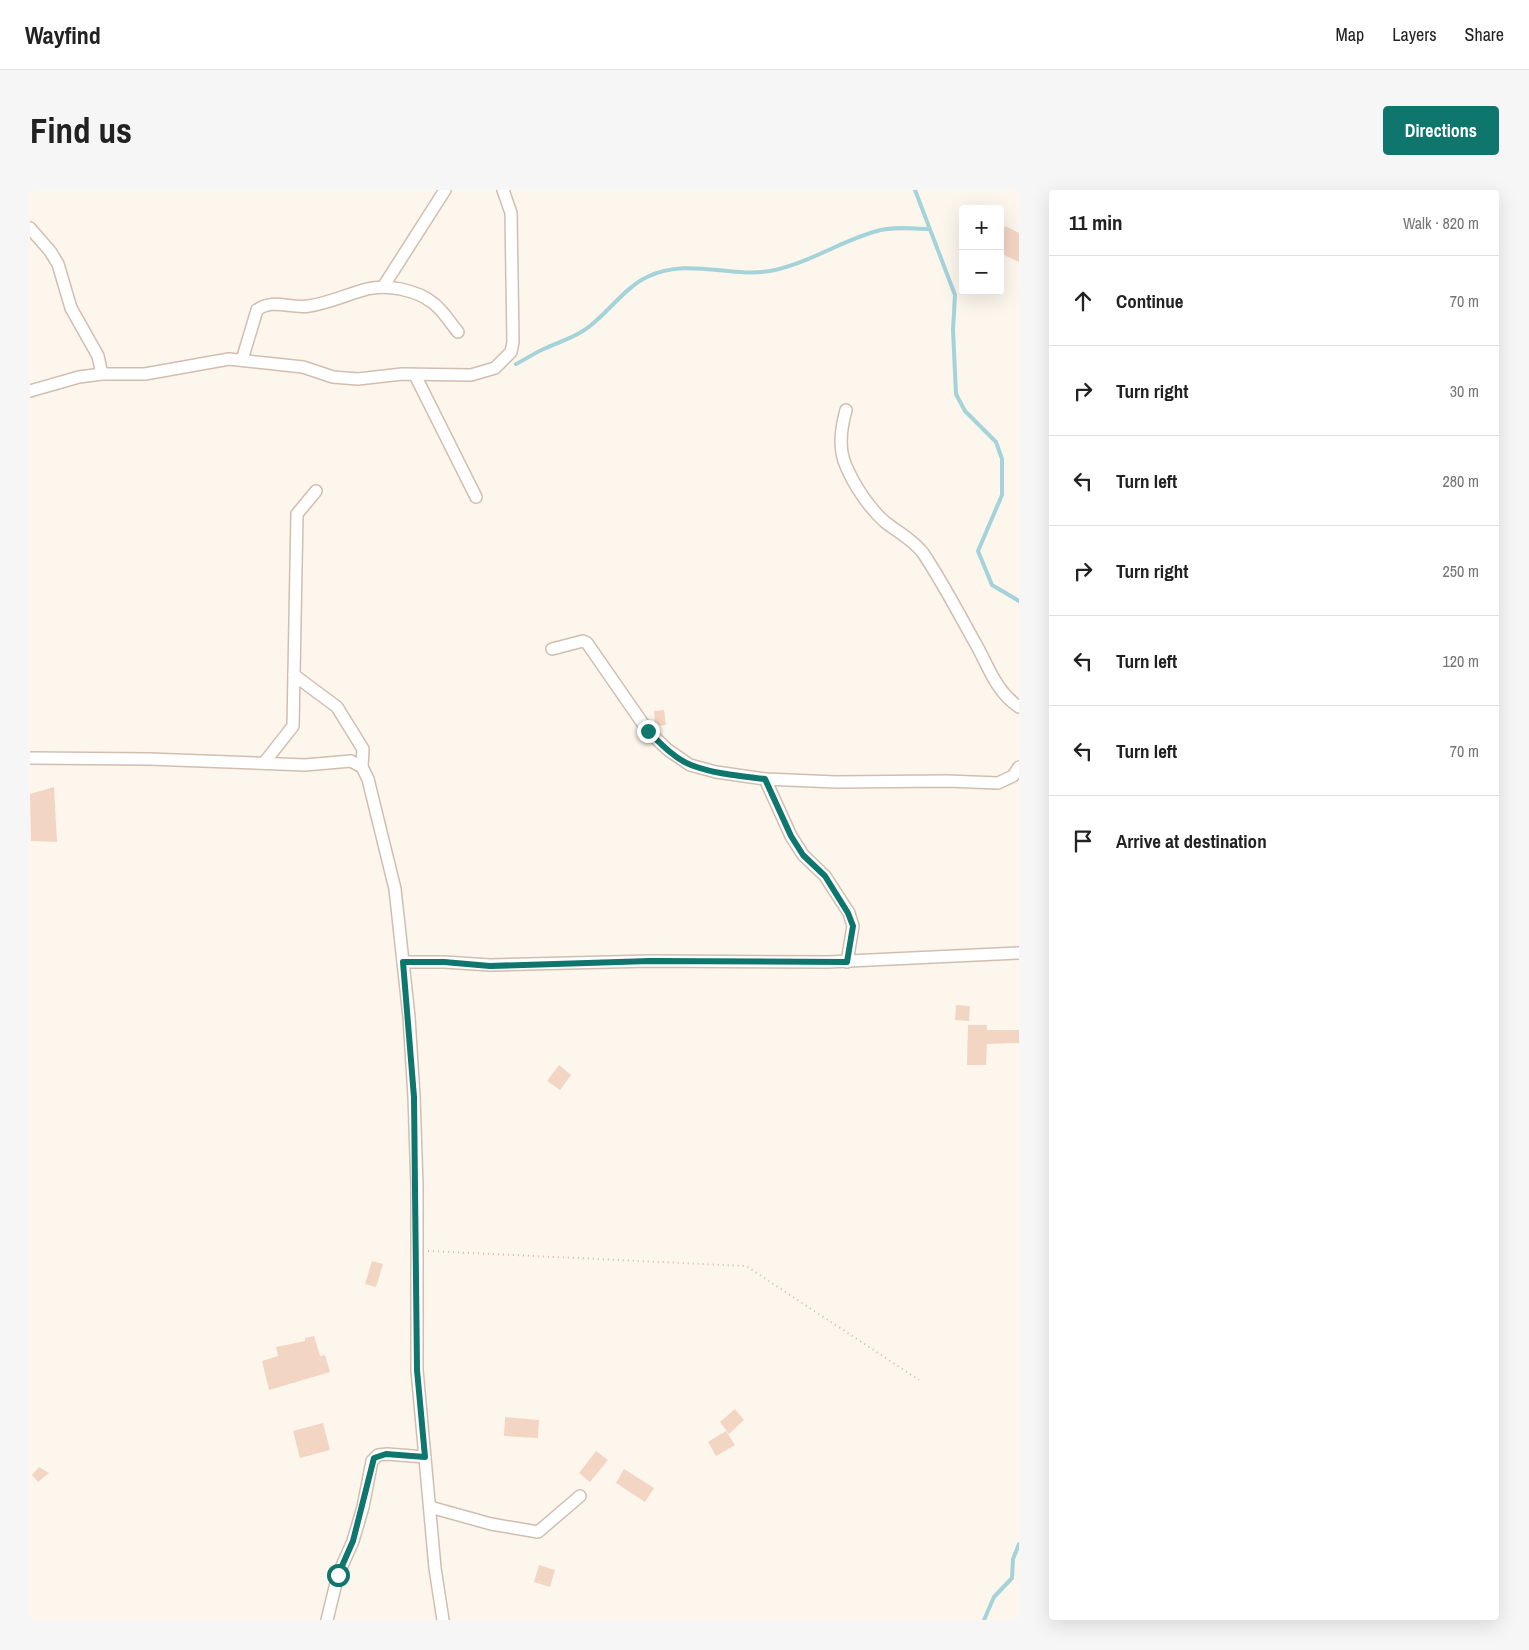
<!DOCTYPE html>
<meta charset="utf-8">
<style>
:root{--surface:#fff;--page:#f6f6f6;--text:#222;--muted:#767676;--line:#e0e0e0;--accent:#0f766e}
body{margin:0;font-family:"Archivo Narrow",sans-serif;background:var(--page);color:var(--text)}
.controls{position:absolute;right:15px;top:15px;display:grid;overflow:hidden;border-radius:5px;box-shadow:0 5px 20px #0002}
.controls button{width:45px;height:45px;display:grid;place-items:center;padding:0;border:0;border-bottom:1px solid var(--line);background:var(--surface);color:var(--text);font:25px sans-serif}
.stop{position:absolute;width:15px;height:15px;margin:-11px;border:4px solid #0f766e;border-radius:50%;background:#fff}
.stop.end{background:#0f766e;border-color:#fff;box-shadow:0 1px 5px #0008}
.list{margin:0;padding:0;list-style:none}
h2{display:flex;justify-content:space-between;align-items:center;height:65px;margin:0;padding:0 20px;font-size:21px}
h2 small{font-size:16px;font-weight:400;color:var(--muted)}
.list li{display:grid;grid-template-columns:32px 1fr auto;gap:15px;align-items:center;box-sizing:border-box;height:90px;padding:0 20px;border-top:1px solid var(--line)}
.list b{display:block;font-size:19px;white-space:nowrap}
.list em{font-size:16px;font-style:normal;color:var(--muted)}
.icon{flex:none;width:28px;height:28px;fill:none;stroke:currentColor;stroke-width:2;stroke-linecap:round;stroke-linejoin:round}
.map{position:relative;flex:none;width:989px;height:1430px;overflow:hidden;border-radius:5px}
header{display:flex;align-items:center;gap:30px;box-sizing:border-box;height:70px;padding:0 25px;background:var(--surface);border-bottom:1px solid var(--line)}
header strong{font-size:24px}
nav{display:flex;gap:28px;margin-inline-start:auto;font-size:18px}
.intro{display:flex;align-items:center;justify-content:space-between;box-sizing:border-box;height:120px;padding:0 30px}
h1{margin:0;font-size:35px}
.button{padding:12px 22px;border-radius:5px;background:var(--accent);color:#fff;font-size:18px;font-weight:700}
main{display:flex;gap:30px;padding:0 30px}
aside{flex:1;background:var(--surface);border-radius:5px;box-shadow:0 5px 20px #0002}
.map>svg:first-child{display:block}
</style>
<header>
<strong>Wayfind</strong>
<nav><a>Map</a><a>Layers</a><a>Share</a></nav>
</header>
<div class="intro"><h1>Find us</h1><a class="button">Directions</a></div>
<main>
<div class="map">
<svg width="989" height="1430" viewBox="0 0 989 1430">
<rect width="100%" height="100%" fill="#fdf6ec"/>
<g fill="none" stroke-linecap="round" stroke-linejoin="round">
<g stroke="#a5d3da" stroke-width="4">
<polyline points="885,0 925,105 923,140 926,204 935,221 966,252 972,269 972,305 948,361 962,395 989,411"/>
<path d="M486 174C496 169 506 162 516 158 531 151 547 147 560 136 578 122 596 97 617 87 658 67 699 88 740 81 778 74 810 51 847 41 862 36 883 39 899 39"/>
<polyline points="954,1430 964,1407 982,1388 983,1369 989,1354"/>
</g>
</g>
<g fill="#f3d5c3">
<polygon points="975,36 989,43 989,72 970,63 970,46"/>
<polygon points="634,520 636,535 625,536 624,521"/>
<polygon points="24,597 27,652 1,651 0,604"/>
<polygon points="926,815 940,816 939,831 925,830"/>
<polygon points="938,835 957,835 957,840 989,840 989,853 957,854 956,875 937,875"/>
<polygon points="529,875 541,885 530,900 517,891"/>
<polygon points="342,1071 353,1074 346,1097 335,1094"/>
<polygon points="284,1146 290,1166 295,1165 300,1182 239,1200 232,1171 248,1166 246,1157 275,1151 275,1148"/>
<polygon points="705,1219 714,1230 699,1244 690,1232"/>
<polygon points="475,1227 509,1230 508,1248 474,1246"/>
<polygon points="293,1233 300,1260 270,1268 263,1241"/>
<polygon points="696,1241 705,1255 686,1266 678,1252"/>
<polygon points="566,1261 578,1270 560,1292 549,1283"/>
<polygon points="9,1277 19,1283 8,1292 2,1285"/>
<polygon points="594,1279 624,1298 615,1312 586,1293"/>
<polygon points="509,1375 525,1380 520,1397 504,1392"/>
</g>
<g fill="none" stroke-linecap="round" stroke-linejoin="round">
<g stroke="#d1beb0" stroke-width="14">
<g id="street">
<polyline points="0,38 20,61 28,74 41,118 68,166 72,184"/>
<polyline points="353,97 415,0"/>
<path d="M212 170 227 120C243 108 260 119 279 116 299 113 318 104 337 99 357 94 387 100 403 113 413 120 420 133 428 142"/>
<polyline points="385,185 446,307"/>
<polyline points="0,201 49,187 72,184 115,184 199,169 273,177 303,187 328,189 372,184 441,185 465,178 481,162 483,152 481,23 473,0"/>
<path d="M816 220C811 238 808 259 816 276 824 295 839 318 855 332 869 343 882 349 893 363 911 390 927 420 943 449 958 474 964 500 989 517"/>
<polyline points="522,459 553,451 557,453 618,541 638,560 660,575 686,582 735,589 806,592 917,591 968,593 983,586 989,577"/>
<polyline points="264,485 307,517 333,559 332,577"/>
<polyline points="0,568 119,569 275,575 321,571 332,577 338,589 365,699 379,827 384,907 387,996 387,1180 405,1378 413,1430"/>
<polyline points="234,573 263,536 267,324 286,301"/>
<polyline points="735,589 761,646 773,665 795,686 819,723 823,736 817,772"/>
<polyline points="373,772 414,772 460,775 620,771 798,772 989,763"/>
<polyline points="400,1317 461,1334 508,1342 550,1306"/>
<polyline points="297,1430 308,1385 323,1351 333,1317 342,1271 348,1265 357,1264 395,1267"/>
</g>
</g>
<polyline stroke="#d9b8a5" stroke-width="2" stroke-dasharray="1 4" stroke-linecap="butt" points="398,1061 716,1076 889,1190"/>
<use href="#street" stroke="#fff" stroke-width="11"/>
</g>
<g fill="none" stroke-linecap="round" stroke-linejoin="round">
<path stroke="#0f766e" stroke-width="6" d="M308 1385 323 1351 344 1268 356 1264 395 1267 387 1180 384 907 373 772H414L460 776 620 771 817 772 823 736 818 723 795 686 773 665 761 646 735 589C711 586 684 584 661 575 645 569 630 553 618 541"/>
</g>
</svg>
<div class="controls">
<button>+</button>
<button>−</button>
</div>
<div class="stop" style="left:308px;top:1385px"></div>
<div class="stop end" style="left:618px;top:541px"></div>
</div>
<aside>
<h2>11 min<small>Walk · 820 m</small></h2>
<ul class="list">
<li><svg class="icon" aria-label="ahead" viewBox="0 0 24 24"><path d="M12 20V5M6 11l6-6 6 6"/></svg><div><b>Continue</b></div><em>70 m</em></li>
<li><svg class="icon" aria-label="right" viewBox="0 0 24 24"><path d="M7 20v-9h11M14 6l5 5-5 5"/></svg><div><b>Turn right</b></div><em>30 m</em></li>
<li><svg class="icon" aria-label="left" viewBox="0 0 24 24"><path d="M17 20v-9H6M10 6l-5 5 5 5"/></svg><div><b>Turn left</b></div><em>280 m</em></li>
<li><svg class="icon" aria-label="right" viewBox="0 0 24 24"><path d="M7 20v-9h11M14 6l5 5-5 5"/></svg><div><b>Turn right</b></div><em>250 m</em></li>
<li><svg class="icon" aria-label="left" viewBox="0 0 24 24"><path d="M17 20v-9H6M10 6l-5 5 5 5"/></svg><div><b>Turn left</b></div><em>120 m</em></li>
<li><svg class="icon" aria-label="left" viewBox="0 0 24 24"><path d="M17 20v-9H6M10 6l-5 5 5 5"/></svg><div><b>Turn left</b></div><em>70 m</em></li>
<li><svg class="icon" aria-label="arrive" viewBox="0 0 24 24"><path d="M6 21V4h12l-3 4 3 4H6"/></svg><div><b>Arrive at destination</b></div></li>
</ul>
</aside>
</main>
